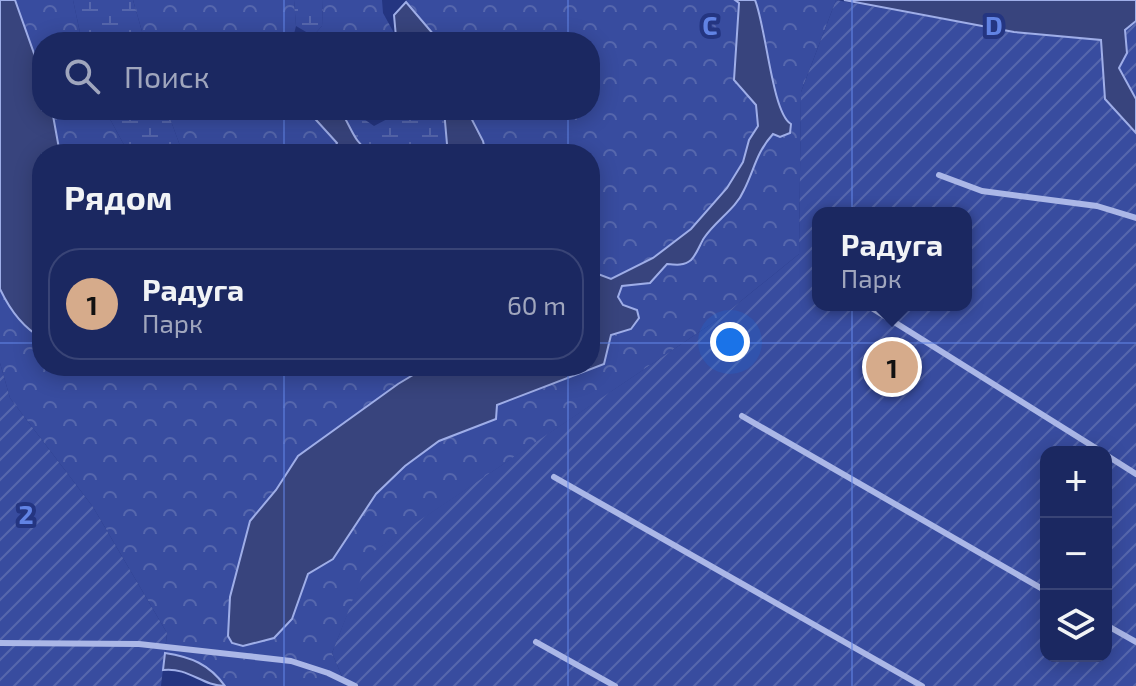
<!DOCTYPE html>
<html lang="ru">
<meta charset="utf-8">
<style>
:root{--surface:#1b2861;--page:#243067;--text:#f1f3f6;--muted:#a0a6bd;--line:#394476;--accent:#d6ab8b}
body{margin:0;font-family:"Exo 2",sans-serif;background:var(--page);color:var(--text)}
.controls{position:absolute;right:24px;bottom:24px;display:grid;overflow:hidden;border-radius:16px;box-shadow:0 4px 20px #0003}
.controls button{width:72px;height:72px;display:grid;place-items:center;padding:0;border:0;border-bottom:2px solid var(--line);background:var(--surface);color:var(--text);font:40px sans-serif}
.you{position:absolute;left:730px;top:342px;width:28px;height:28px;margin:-20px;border:6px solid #fff;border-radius:50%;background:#1a73e8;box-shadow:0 0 0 12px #1a73e833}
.badge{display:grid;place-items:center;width:52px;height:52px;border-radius:50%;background:var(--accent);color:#111;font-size:26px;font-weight:700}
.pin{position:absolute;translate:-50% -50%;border:4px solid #fff;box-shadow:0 2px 8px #0006}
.popup{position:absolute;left:812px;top:207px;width:160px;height:104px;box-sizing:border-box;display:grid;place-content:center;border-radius:16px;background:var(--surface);filter:drop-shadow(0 2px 6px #0005);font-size:26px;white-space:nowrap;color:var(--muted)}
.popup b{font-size:30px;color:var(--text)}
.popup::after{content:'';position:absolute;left:50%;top:100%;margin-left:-16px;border:16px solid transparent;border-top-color:var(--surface)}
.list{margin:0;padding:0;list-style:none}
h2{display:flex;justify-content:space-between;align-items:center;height:104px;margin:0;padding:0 32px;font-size:34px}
h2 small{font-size:26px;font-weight:400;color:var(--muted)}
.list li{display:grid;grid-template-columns:52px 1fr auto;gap:24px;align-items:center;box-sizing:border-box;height:112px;margin:0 16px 16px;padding:0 16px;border:2px solid var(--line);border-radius:32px}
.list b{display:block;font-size:30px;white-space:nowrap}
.list p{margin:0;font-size:26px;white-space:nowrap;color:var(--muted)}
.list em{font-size:26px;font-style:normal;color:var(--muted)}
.icon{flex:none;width:44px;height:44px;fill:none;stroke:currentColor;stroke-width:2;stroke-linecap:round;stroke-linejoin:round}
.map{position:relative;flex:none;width:1136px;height:686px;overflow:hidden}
.search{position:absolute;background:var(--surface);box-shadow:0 4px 20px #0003;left:32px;top:32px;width:568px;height:88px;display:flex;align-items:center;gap:20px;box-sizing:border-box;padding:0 28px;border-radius:32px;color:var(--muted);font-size:30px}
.panel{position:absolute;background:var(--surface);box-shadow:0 4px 20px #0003;left:32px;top:144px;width:568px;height:232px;border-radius:32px}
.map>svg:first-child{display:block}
</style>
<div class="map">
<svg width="1136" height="686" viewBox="0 0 1136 686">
<defs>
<pattern id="forest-crowns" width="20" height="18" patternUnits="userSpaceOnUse" patternTransform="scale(2)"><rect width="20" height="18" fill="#384c9f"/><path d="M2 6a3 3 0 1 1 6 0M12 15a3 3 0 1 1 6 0" fill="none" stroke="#5667ad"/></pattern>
<pattern id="wetland-marsh" width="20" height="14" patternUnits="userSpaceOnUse" patternTransform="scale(2)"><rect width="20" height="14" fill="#384c9f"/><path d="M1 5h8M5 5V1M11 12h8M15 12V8" fill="none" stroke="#5667ad"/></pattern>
<pattern id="garden-furrows" width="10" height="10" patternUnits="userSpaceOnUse" patternTransform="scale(2)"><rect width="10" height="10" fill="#384c9f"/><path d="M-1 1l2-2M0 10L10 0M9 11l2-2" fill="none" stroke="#5667ad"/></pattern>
</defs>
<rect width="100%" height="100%" fill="#243581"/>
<g fill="url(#forest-crowns)">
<polygon points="15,0 73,0 82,42 42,42 42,76"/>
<polygon points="133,0 294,0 296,26 292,42 145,42"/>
<polygon points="323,0 382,0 383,13 399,42 315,42 313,36 322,26"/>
<polygon points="406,0 735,0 739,3 734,79 756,105 758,126 749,140 743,162 727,188 691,229 653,258 610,279 590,271 590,154 486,154 483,141 467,110 590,110 590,42 440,42"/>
<path d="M755 0H836L801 92 799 254 720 318 372 553 332 653 346 686H225C209 664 191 657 165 653L167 633 93 507 10 398 0 363V289C9 308 23 327 42 338V366H101L113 370 151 372 155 366H428L398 384 298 456 276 490 250 521 230 597 292 619 308 574 333 559 376 494 405 466 439 441 475 428 497 405 604 364 611 335 631 329 637 310 623 305 618 297 622 286 650 283 668 264 681 265 692 259 704 238 721 216 735 205 744 191 758 151 785 120C766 84 771 38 755 0Z"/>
<polygon points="52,110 105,110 129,154 60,154"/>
<polygon points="167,110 307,110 337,143 332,154 183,154"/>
</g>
<g fill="url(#wetland-marsh)">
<polygon points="73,0 133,0 145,42 82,42"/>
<polygon points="294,0 323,0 322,26 313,36 296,26"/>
<polygon points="105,110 167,110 183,154 129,154"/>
<path d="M340 110H351L374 126 391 117 398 110H444L447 144 452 154C429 154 372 161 357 144 351 137 346 120 340 110Z"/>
</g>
<g fill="url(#garden-furrows)" fill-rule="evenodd">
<path d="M836 0 1014 32 1102 40 1105 99 1136 133V686H346L332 653 371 553 720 318 799 254 801 92ZM818 213H966V305H818ZM1046 452H1106V656H1046Z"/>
<polygon points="1136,21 1136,99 1119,69 1127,52 1125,30"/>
<polygon points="0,363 10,398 93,507 167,633 161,686 0,686"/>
</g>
<g fill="#38447d" stroke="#9faee8" stroke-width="2">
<path d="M0 0H15L42 76V110H52L60 154H42V338C23 328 9 308 0 289Z"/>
<path d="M735 0H755C766 26 772 113 791 124L790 133 780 137 773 134C756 153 755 168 744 190 736 209 716 220 704 238 700 244 697 254 691 260 684 266 676 265 667 264L650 283 622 286 618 297 623 305 637 310 639 318 631 329 611 335 604 364 497 405 496 419 439 441 405 466 376 494 333 559 308 574 292 619 274 638 243 646 232 643 228 636 230 597 250 521 276 490 298 456 398 384 428 366H590V271L611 279 653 258 691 229 727 188 743 162 749 140 758 126 756 105 734 80 739 3Z"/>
<polygon points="844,0 1136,0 1136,21 1125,30 1127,53 1119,68 1136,99 1136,133 1105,99 1101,40 1014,32"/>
<polygon points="406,2 440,42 399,42 396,37 394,15"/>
<path d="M307 110H340C352 128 353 141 371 154H332L337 143Z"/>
<polygon points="444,110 467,110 483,141 486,154 452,154 447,144"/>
<path d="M165 653C191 657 209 664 225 686 202 686 189 667 163 670Z"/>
</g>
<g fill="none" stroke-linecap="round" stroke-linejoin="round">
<g stroke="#abb7e7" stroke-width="6">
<polyline points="939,175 982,191 1097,206 1136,218"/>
<polyline points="867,305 1102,452"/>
<polyline points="742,416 1046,591"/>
<polyline points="1106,455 1136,474"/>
<polyline points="554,477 922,686"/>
<polyline points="1106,625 1136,642"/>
<polyline points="536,642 615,686"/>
<polyline points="0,643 139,644 291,661 328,673 355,686"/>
</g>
</g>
<path fill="none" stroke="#6183e4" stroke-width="2" stroke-opacity="0.55" d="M284 0V42M568 0V42M852 0V686M284 110V154M568 110V154M0 343H42M590 343H1136M284 366V686M568 366V686"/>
<g font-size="26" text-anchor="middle" font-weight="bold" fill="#6183e4" stroke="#243581" stroke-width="8" stroke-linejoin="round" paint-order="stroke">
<text x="710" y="35">C</text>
<text x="994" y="35">D</text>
<text x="26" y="524">2</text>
</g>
</svg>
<div class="controls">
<button>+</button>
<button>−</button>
<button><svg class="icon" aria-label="layers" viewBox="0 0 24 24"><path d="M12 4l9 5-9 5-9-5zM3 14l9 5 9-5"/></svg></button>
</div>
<div class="you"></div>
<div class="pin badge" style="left:892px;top:367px">1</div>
<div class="popup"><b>Радуга</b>Парк</div>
<div class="search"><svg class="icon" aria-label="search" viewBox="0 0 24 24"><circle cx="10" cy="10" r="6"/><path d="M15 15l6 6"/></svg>Поиск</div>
<section class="panel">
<h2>Рядом<small></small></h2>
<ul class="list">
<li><span class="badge">1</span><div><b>Радуга</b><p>Парк</p></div><em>60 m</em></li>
</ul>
</section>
</div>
